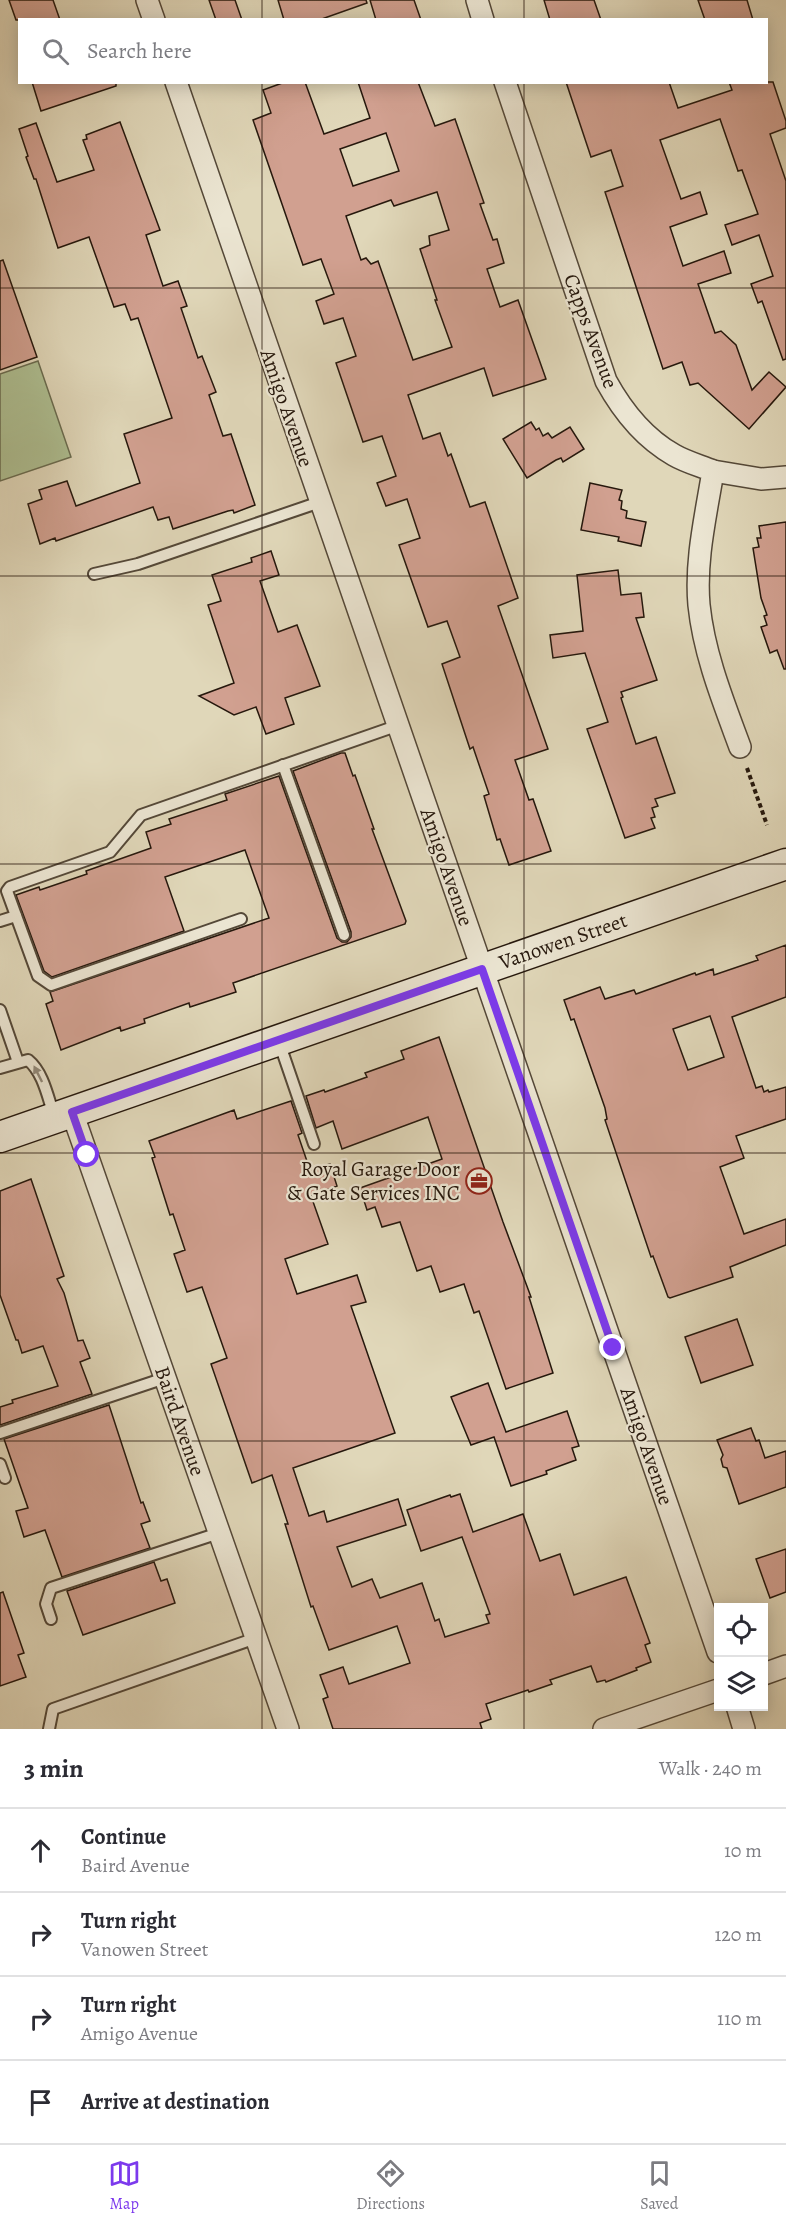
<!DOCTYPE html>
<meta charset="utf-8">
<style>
:root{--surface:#fff;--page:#f2f2f3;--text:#2b2b33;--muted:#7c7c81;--line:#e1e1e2;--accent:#7c3aed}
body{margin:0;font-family:Alegreya,serif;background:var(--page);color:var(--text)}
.controls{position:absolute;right:18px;bottom:18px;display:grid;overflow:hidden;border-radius:0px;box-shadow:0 3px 15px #0003}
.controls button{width:54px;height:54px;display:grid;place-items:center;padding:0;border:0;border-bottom:2px solid var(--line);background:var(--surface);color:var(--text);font:30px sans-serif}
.stop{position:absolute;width:18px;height:18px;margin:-14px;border:4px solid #7c3aed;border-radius:50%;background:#fff}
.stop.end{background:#7c3aed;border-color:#fff;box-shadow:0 2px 6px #0008}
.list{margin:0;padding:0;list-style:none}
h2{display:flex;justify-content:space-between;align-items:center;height:78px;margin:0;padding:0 24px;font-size:26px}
h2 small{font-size:20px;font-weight:400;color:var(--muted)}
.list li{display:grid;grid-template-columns:39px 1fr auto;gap:18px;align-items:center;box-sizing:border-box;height:84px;padding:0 24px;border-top:2px solid var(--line)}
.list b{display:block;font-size:22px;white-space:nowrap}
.list p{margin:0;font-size:20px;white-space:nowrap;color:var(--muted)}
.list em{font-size:20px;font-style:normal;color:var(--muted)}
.icon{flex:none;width:33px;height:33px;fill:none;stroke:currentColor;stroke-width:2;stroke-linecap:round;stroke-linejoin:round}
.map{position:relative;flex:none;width:786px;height:1729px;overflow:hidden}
.search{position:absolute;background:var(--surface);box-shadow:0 3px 15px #0003;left:18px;right:18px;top:18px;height:66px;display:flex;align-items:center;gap:15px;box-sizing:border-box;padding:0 21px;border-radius:0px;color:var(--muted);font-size:22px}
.sheet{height:414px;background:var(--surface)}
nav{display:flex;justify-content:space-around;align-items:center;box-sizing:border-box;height:84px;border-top:2px solid var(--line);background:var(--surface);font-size:16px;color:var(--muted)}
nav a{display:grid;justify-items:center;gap:3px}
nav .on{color:var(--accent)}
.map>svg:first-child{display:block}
</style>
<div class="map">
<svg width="786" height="1729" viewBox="0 0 786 1729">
<rect width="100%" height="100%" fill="#e0d7b9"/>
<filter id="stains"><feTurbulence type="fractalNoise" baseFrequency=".00333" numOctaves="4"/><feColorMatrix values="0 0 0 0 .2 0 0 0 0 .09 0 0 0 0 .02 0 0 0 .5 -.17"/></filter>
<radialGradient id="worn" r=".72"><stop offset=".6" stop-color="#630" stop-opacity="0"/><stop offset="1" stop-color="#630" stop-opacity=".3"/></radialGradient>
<polygon fill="#aebf92" stroke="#6a6c50" stroke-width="1.5" points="38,361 71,457 0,481 0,374"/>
<g fill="#d1a090" stroke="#26180d" stroke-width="1.5" fill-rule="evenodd">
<polygon points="9,0 53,0 60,20 16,20"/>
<polygon points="209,0 235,0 242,20 216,20"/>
<polygon points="278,0 366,0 367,3 319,20 284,20"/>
<polygon points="370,0 414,0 421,20 376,20"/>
<polygon points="544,0 594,0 601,20 550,20"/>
<polygon points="698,0 747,0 753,20 705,20"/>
<polygon points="32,82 116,82 116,86 41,111"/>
<path d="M285 82H305L324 134 370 118 358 82H418L435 126 455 119 484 203 480 204 493 240 497 239 504 263 487 269 500 307 518 300 546 379 493 396 484 368 408 395 423 439 440 433 448 456 451 454 470 507 485 502 518 598 498 606 548 749 515 760 529 800 533 799 551 851 509 865 500 839 497 840 484 796 489 794 473 747 470 749 442 664 460 657 447 621 428 627 399 545 420 538 407 499 386 506 377 483 396 476 382 436 363 442 336 363 356 356 343 318 324 324 316 301 334 294 321 259 303 265 253 120 271 113 263 90ZM386 133 399 171 353 186 340 149ZM437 192 449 230 429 236 430 245 420 249 437 300H435L452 347 413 360 378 261 371 264 366 258 361 260 346 216 391 200 394 206Z"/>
<polygon points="566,82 669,82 678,108 732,90 729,82 773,82 786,121 786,128 770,134 786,181 786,359 783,360 762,301 758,303 751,284 773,276 759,235 732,245 725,225 758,214 742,170 738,171 737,168 720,119 660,140 681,199 700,192 707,214 670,227 683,266 724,251 731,273 698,284 715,333 721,331 736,345 752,390 769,372 786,387 749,429 698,383 690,385 682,362 663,369 605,192 623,186 611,150 591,157"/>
<polygon points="120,122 160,230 146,235 163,286 178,281 187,306 181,308 198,358 202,356 216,392 209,395 223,436 231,434 255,505 234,513 233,510 228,511 173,529 169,517 158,520 153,507 56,541 55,538 40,544 28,504 42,499 39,490 67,481 76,506 140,483 124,434 172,418 138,318 131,320 125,304 114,307 89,237 58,248 36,179 34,179 26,157 28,156 19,129 36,123 57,182 94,170 83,140 87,139 86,135"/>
<polygon points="3,260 37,357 0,370 0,261"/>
<polygon points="531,422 536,430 539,428 543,436 548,433 552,438 570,427 584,449 563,462 561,458 556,460 527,478 503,439"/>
<polygon points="590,483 622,490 619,500 622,501 621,509 627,511 626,518 646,522 641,546 618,541 619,537 581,530"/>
<polygon points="786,522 786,669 784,669 777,650 770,653 761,627 767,625 764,616 767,615 761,598 753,548 759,547 757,538 761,538 759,526"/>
<polygon points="271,551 279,575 260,581 278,632 297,625 320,686 285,698 294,724 266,734 256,707 234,715 199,696 234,683 208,605 221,601 212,575 252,562 251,558"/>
<polygon points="618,570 621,595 641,593 644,617 636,618 657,680 621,692 623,697 621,698 636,744 656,737 675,793 655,799 658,806 652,808 655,817 651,818 655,828 625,838 587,729 608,722 585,653 553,658 550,635 583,631 577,575"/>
<polygon points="341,753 345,753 353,776 355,775 374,829 372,829 406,921 405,924 233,983 236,992 190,1007 189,1003 144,1019 145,1023 121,1031 120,1027 61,1050 46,1004 53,1001 50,992 269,918 245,850 165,877 184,931 52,977 44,971 16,895 39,887 40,890 87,874 86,871 151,848 146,832 171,824 169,819 227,800 225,794 279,776 337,938 342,942 347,942 351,937 351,932 293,771"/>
<path d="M786 945V997L732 1017 756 1088 762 1086 764 1092 768 1090 769 1092 786 1087V1119L736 1136 744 1158 720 1167 744 1234 786 1219V1245L730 1267 733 1277 670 1298 668 1297 653 1256 651 1257 605 1120 607 1119 605 1108 574 1019 571 1020 564 1000 600 987 605 999 634 990 636 994 695 973 696 975 713 969 714 975 758 960 756 956ZM710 1016 724 1057 688 1070 673 1029Z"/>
<polygon points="439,1037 503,1222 531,1297 529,1297 553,1373 506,1389 479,1311 474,1313 464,1284 440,1292 431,1266 417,1271 400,1222 382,1227 375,1207 367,1210 360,1188 442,1159 428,1117 342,1149 333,1121 316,1128 306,1096 324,1090 325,1092 367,1077 365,1073 404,1059 401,1051"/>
<polygon points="291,1101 302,1133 298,1135 310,1170 330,1164 337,1186 311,1196 328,1244 285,1259 297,1294 357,1275 366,1302 351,1306 395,1433 293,1468 309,1516 324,1511 327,1522 398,1499 406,1525 337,1547 352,1587 372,1579 380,1598 422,1583 435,1621 439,1619 445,1637 489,1623 486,1615 490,1614 462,1537 421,1551 407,1510 450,1495 451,1497 460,1494 473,1532 523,1514 540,1561 560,1554 574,1595 626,1577 650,1643 645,1645 651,1662 636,1668 637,1670 606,1682 605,1680 597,1682 591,1666 550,1680 552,1684 529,1692 528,1690 486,1704 491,1719 480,1723 482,1729 333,1729 323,1699 328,1697 320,1675 343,1667 349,1684 410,1663 397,1626 329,1650 313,1606 311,1607 285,1524 288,1524 272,1475 252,1483 211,1364 227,1358 202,1287 187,1292 174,1254 185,1250 173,1214 170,1215 152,1158 155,1157 149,1141 234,1110 237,1119"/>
<polygon points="31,1179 64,1276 57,1279 64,1293 78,1341 83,1340 90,1358 80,1362 92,1394 0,1425 0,1407 13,1403 12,1400 58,1386 43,1346 22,1353 18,1340 16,1340 0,1295 0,1191"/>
<polygon points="737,1319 753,1365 701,1383 685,1337"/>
<polygon points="488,1383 506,1432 567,1411 579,1446 572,1448 576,1460 546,1471 547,1474 511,1486 494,1437 471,1445 451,1397"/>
<polygon points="109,1405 141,1503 143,1502 150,1521 141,1524 150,1548 62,1577 45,1530 24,1537 16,1511 28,1508 4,1439"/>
<polygon points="751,1428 756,1441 759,1440 765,1458 786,1451 786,1487 739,1504 727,1468 723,1467 721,1459 723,1455 717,1440"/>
<polygon points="786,1549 786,1592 770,1598 756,1559"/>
<polygon points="154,1562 161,1581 167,1579 175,1603 83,1635 67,1591"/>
<polygon points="3,1592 24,1653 18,1655 26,1677 0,1686 0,1593"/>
</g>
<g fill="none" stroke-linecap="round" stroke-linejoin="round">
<g stroke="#544838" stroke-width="14">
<g id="service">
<polyline points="94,574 138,564 320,502"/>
<polyline points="283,765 344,935"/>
<polyline points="241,919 51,985 38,976 7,891 10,887 110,852 141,815 399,725"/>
<polyline points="0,921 16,916"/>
<polyline points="0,1010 18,1062"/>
<polyline points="279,1042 314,1144"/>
<path d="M0 1068 28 1060C44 1073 48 1099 55 1118"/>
<polyline points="0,1433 165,1378"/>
<polyline points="0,1464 5,1478"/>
<polyline points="51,1619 46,1604 51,1588 219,1533"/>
<polyline points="49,1729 53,1709 256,1638"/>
</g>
</g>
<g stroke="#544838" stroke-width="24">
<g id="minor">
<polyline points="147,0 154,20"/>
<polyline points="477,0 483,20"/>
<polyline points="176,82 718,1652"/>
<path d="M505 82 606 381C623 412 644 438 674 455 686 462 701 466 713 471 706 515 695 560 699 605 704 654 723 701 740 747"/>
<polyline points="713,471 761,479 786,477"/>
<polyline points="72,1112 288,1729"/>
<polyline points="764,1674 786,1666"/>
<polyline points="737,1706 744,1729"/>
<polyline points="604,1729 718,1690"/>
</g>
</g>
<g stroke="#26180d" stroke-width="33">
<polyline id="secondary" points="0,1137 786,864"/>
</g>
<polyline stroke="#26180d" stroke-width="4" stroke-dasharray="4.5 3" stroke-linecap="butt" points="747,768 767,825"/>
<use href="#service" stroke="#ebe5d2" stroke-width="10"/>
<use href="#minor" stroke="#ebe5d2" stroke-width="21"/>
<use href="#secondary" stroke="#ebe5d2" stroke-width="30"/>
</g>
<defs><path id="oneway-solid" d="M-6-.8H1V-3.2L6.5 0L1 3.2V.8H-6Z" transform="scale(1.5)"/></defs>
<use fill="#928979" href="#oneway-solid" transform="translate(38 1074) rotate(-117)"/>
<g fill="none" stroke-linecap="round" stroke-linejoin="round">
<polyline stroke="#7c3aed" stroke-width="8" points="87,1155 72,1112 482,969 613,1348"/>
</g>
<path fill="none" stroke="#26180d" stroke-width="1.5" stroke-opacity="0.55" d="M262 0V20M524 0V20M262 82V1729M524 82V1729M0 288H786M0 576H786M0 864H786M0 1153H786M0 1441H786"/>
<defs>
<g id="office-ring" transform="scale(1.35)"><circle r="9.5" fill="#ebe5d2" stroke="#8f2418" stroke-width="1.5"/><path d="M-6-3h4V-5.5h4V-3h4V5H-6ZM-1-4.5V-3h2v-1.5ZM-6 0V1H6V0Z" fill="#8f2418"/></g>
</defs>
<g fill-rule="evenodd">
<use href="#office-ring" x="479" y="1181"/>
</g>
<g text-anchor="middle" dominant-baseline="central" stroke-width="4.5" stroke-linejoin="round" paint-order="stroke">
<g font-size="21" fill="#26180d" stroke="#ebe5d2">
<text transform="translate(591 331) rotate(70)">Capps Avenue</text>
<text transform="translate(287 408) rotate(71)">Amigo Avenue</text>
<text transform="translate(447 867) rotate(71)">Amigo Avenue</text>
<text transform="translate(563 941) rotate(-19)">Vanowen Street</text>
<text transform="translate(180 1421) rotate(71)">Baird Avenue</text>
<text transform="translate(647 1446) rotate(71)">Amigo Avenue</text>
</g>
<g font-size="21" fill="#26180d" stroke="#ebe5d2" text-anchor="end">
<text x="460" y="1169">Royal Garage Door<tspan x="460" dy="24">&amp; Gate Services INC</tspan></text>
</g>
</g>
<rect width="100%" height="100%" filter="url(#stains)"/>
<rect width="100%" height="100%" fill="url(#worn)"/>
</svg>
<div class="controls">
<button><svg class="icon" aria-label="locate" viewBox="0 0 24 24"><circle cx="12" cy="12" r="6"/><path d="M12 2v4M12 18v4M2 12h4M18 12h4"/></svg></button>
<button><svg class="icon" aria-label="layers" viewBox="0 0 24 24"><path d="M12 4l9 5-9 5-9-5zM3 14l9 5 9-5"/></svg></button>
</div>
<div class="stop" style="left:87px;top:1155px"></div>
<div class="stop end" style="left:613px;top:1348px"></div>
<div class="search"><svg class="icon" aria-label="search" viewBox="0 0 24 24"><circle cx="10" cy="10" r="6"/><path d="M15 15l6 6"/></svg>Search here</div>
</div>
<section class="sheet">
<h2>3 min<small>Walk · 240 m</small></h2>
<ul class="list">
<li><svg class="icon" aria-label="ahead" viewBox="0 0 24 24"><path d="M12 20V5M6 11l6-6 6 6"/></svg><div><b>Continue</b><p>Baird Avenue</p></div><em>10 m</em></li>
<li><svg class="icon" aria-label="right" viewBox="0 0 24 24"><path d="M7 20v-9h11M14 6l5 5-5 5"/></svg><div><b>Turn right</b><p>Vanowen Street</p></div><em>120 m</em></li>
<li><svg class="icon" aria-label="right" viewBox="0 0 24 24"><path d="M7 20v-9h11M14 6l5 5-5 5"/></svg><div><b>Turn right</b><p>Amigo Avenue</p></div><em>110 m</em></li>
<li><svg class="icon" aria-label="arrive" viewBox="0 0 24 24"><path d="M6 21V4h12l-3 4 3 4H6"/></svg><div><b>Arrive at destination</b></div></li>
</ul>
</section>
<nav>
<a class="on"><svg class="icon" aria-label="map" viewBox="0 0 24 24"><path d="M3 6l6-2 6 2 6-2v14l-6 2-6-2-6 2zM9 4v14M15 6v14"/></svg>Map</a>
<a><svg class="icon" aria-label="directions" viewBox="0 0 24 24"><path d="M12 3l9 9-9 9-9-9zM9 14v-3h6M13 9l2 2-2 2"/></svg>Directions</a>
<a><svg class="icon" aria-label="saved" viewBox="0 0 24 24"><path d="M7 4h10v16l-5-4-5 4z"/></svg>Saved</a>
</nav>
